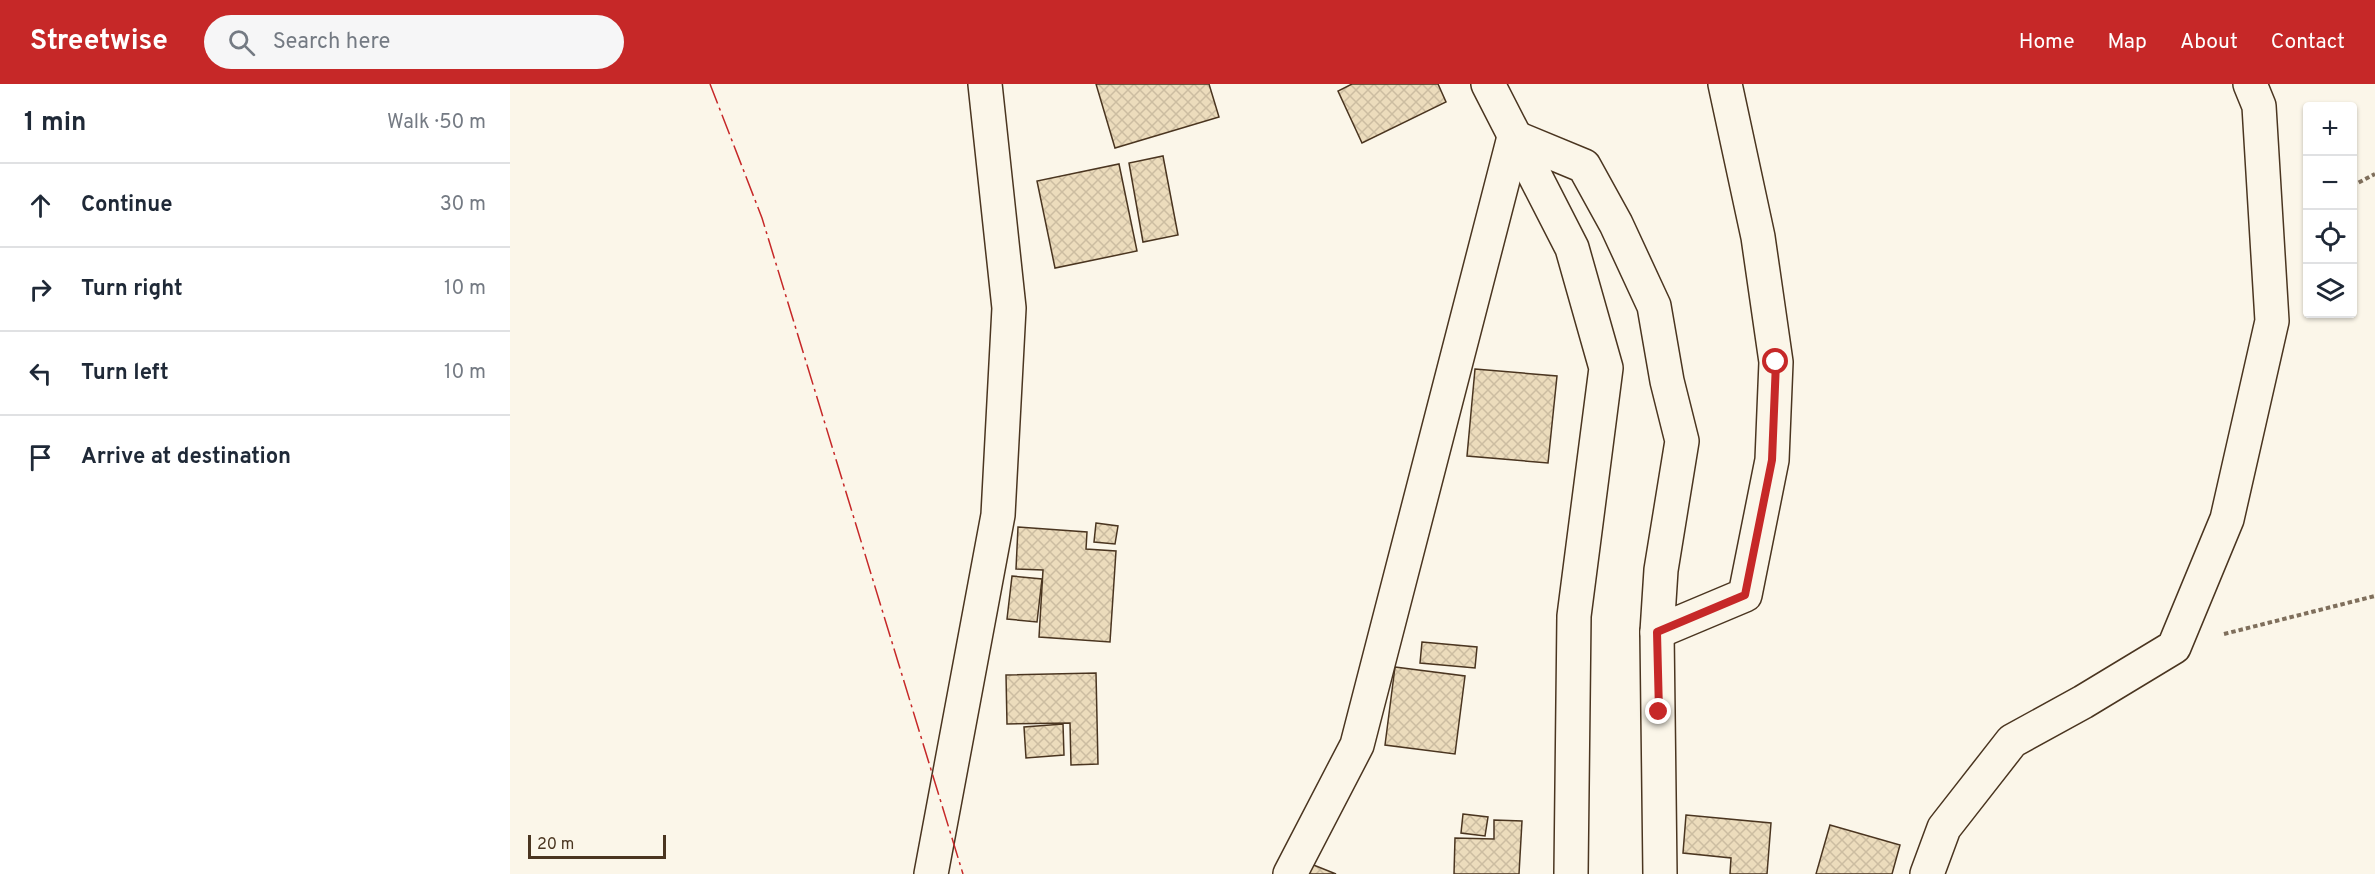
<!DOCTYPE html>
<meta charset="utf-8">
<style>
:root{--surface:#fff;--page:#f6f6f7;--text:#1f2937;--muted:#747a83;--line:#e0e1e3;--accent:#c62828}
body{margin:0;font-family:Overpass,sans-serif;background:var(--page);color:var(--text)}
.controls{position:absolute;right:18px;top:18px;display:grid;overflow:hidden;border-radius:6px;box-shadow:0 2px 4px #0004}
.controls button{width:54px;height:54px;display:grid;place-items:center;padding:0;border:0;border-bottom:2px solid var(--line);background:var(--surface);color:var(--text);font:30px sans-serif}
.scale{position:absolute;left:18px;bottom:15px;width:138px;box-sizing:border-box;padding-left:6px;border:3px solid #4a3520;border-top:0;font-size:16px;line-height:21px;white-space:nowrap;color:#4a3520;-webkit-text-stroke:4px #fbf6e9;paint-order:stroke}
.stop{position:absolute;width:18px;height:18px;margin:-14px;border:4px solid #c62828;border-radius:50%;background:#fff}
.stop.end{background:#c62828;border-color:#fff;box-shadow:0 2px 6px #0008}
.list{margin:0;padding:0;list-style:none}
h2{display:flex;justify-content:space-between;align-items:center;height:78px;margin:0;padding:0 24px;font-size:26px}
h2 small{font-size:20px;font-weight:400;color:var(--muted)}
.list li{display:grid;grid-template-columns:39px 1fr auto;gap:18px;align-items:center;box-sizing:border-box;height:84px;padding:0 24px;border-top:2px solid var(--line)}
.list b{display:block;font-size:22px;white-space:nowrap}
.list em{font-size:20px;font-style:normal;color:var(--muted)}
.icon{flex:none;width:33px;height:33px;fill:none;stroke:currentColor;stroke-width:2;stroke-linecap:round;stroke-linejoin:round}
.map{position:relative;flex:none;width:1865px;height:790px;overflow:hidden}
header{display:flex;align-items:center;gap:36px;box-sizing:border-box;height:84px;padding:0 30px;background:var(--accent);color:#fff}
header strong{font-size:28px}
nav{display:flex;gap:33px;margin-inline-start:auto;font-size:21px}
.search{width:420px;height:54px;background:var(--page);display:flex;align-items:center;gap:15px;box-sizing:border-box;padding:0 21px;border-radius:33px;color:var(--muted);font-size:22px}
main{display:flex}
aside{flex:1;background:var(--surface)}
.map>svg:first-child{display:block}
</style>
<header>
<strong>Streetwise</strong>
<div class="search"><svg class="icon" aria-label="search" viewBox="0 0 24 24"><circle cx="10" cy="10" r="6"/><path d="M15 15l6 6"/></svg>Search here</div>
<nav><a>Home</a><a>Map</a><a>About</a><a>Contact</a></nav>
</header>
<main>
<aside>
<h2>1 min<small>Walk · 50 m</small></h2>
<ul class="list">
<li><svg class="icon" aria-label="ahead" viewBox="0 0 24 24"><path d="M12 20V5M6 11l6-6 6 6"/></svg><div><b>Continue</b></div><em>30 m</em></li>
<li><svg class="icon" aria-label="right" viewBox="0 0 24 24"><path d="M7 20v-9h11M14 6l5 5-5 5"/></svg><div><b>Turn right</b></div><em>10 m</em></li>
<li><svg class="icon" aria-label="left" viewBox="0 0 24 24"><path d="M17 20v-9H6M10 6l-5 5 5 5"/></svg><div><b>Turn left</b></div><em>10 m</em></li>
<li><svg class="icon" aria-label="arrive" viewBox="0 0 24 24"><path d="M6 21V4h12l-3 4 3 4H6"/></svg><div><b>Arrive at destination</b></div></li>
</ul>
</aside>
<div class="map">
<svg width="1865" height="790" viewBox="0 0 1865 790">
<defs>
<pattern id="building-cross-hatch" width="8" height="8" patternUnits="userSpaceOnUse" patternTransform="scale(1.5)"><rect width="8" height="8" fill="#ecdcbc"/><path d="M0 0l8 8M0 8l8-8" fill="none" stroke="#ccbda1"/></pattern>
</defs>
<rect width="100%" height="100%" fill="#fbf6e9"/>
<g fill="url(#building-cross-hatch)" stroke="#4a3520" stroke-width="1.5">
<polygon points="586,0 699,0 709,33 605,64"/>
<polygon points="842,0 928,0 936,18 852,59 828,7"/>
<polygon points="653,72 668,151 633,158 619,79"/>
<polygon points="609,80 627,167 545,184 527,97"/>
<polygon points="965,285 1047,292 1038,379 957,372"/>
<polygon points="586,439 608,442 605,460 584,458"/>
<polygon points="508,443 577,448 576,465 606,467 600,558 529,553 533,486 506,485"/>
<polygon points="502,492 532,495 527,538 497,535"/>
<polygon points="912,558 967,563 965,584 910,579"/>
<polygon points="885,583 955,592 945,670 875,661"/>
<polygon points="586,589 588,680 561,681 560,639 497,640 496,591"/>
<polygon points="553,640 554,671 516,674 514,643"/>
<polygon points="953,730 978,733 975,752 951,749"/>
<polygon points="1176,731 1261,739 1257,790 1220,790 1221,774 1173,769"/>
<polygon points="984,736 1012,737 1009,790 944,790 945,754 984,755"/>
<polygon points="1320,741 1390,761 1382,790 1306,790"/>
<polygon points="796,778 826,790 791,790"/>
</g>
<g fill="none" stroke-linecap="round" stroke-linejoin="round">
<g stroke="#4a3520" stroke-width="36">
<g id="minor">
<polyline points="978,0 1062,164 1096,284 1064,532 1061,790"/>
<polyline points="1147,548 1150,790"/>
<polyline points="421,790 488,431 499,224 475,0"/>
<polyline points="780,790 847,661 1004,53 1074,82 1106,140 1144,222 1157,297 1172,357 1151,486 1147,548 1235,511 1262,376 1266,278 1248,153 1215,0"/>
<polyline points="1417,790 1434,744 1502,657 1573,618 1664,563 1717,435 1762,237 1749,22 1740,0"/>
</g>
</g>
<g stroke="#7f6f5c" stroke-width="4" stroke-dasharray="4.5 3" stroke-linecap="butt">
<polyline points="1842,102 1865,90"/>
<polyline points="1714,550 1865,512"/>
</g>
<use href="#minor" stroke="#fbf6e9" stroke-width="33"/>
<polyline stroke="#c62828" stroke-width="1.5" stroke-dasharray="21 4.5 3 4.5" stroke-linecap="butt" points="200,0 252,134 453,790"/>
</g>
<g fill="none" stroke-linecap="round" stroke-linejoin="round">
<polyline stroke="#c62828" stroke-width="8" points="1149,628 1147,548 1235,511 1262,376 1266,278"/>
</g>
</svg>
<div class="controls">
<button>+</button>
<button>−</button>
<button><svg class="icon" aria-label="locate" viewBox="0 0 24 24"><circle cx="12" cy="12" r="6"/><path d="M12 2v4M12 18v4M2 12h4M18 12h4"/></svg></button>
<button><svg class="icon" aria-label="layers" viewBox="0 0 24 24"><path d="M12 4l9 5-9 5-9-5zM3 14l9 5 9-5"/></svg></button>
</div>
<div class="scale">20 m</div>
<div class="stop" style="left:1266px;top:278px"></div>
<div class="stop end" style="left:1149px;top:628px"></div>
</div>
</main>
